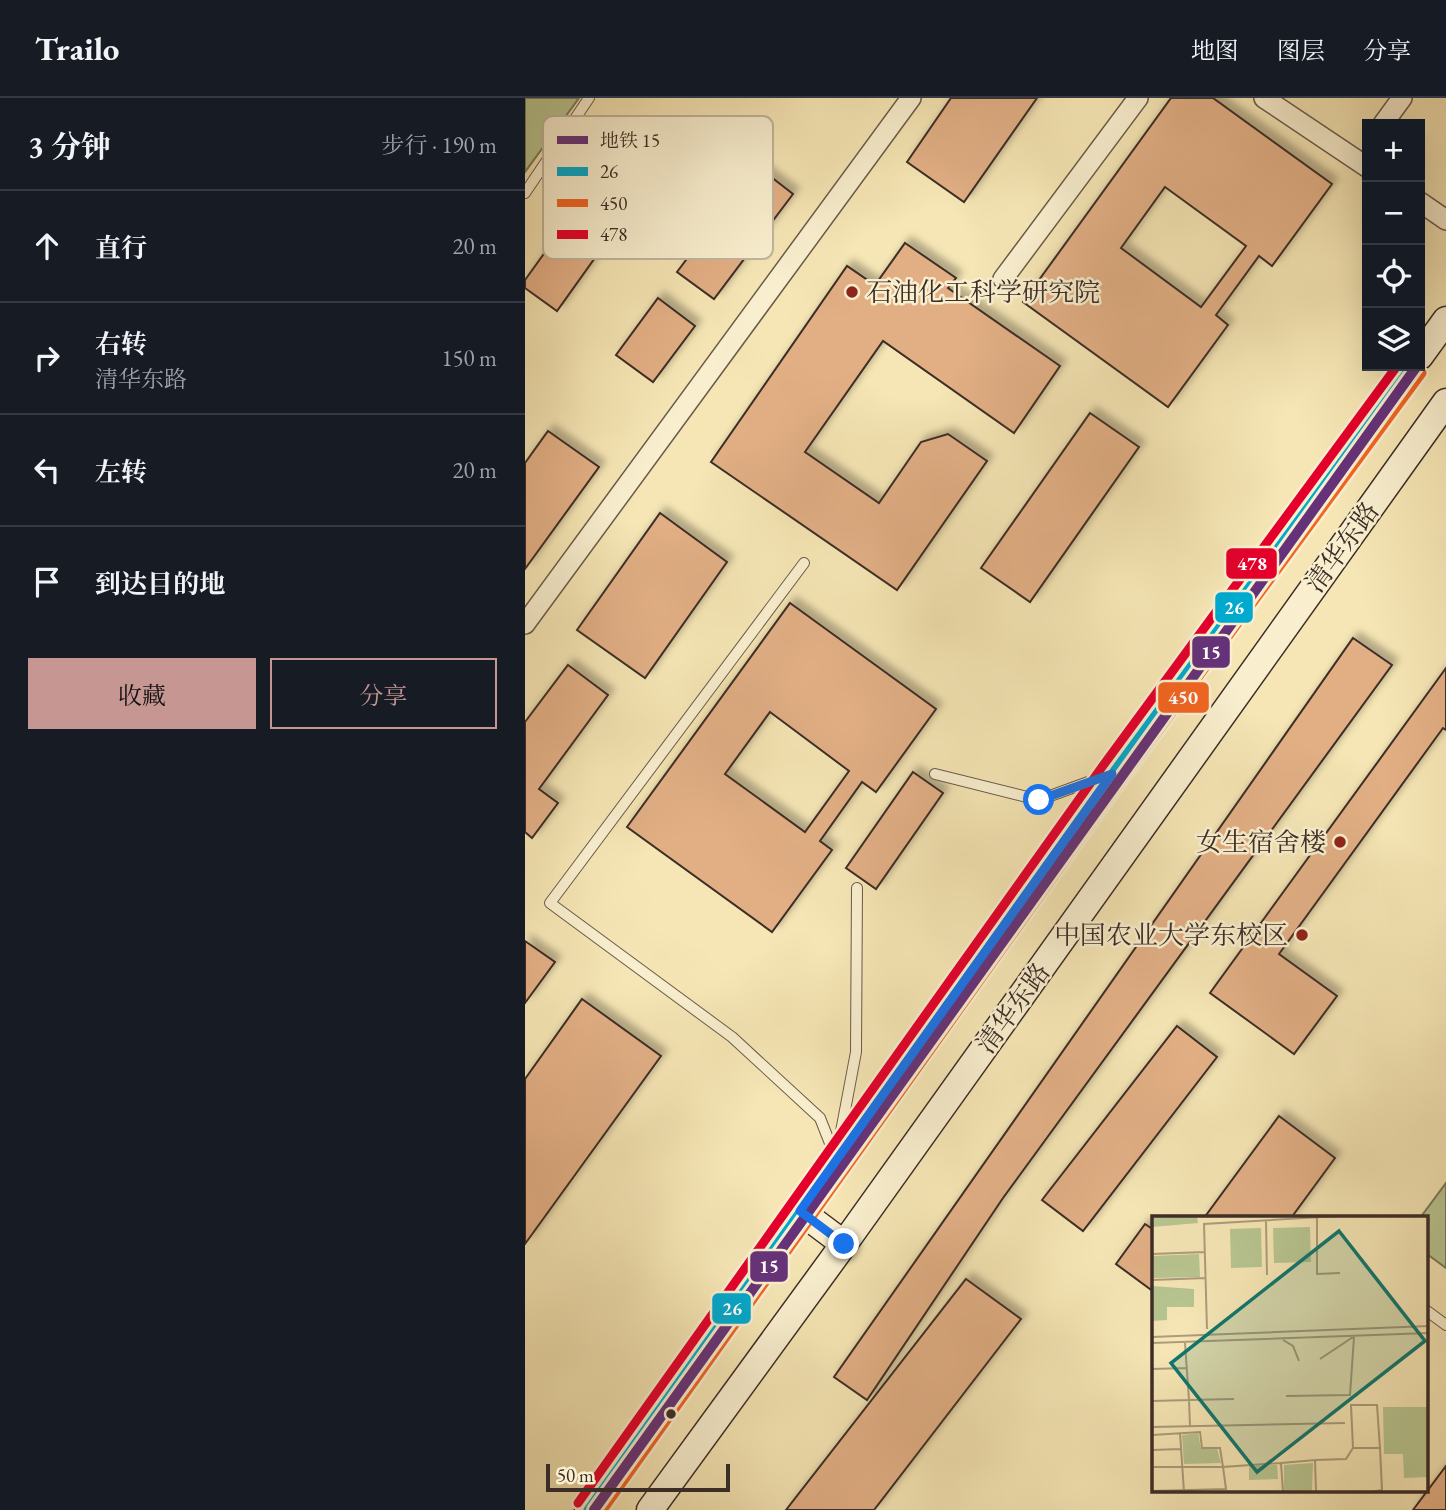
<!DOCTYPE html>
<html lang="zh">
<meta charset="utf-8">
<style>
:root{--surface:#171b24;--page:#20242c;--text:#f1f3f6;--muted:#9ea1a6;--line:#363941;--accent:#c59692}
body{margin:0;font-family:"EB Garamond","Noto Serif SC",serif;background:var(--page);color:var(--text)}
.controls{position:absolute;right:21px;top:21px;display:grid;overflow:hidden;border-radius:0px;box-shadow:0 7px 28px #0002}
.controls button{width:63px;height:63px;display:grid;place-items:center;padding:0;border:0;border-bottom:2px solid var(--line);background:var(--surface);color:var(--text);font:35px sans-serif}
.scale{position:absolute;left:21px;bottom:18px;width:184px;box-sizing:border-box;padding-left:7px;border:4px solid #3c2d27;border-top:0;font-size:19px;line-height:24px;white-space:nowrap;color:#3c2d27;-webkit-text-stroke:5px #f9efcf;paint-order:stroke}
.stop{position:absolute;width:21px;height:21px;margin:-16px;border:5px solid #1a73e8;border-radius:50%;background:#fff}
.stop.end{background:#1a73e8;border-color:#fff;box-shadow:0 2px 7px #0008}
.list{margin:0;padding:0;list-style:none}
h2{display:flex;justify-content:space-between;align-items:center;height:91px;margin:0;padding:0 28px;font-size:30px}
h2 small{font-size:23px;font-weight:400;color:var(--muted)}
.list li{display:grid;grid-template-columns:46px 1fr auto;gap:21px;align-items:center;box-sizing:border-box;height:112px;padding:0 28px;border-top:2px solid var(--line)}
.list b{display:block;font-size:26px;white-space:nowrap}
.list p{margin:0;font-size:23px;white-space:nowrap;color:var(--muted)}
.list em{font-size:23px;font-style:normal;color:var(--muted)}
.actions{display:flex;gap:14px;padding:21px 28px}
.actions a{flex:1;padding:16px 0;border:2px solid var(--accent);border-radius:0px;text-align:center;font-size:24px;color:var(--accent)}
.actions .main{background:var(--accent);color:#111}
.icon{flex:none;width:38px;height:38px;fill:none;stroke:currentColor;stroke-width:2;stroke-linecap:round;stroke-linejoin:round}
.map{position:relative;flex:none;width:921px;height:1412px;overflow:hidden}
header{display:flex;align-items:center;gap:42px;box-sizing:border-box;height:98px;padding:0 35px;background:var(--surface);border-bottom:2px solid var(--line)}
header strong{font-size:33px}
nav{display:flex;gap:38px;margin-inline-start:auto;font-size:24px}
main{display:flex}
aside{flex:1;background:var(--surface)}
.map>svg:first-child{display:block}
</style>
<header>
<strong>Trailo</strong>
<nav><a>地图</a><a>图层</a><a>分享</a></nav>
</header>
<main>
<aside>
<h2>3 分钟<small>步行 · 190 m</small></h2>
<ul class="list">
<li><svg class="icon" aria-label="ahead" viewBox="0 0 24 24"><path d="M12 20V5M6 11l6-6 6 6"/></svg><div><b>直行</b></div><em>20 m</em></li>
<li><svg class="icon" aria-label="right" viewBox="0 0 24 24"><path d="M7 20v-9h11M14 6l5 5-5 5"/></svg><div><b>右转</b><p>清华东路</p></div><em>150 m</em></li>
<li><svg class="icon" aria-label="left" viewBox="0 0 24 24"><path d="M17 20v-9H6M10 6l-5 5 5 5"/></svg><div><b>左转</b></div><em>20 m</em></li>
<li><svg class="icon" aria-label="arrive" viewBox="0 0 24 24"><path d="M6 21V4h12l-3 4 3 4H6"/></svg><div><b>到达目的地</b></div></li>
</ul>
<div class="actions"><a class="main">收藏</a><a>分享</a></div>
</aside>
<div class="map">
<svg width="921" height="1412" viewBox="0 0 921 1412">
<defs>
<filter id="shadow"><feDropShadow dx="6" dy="-6" stdDeviation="3.5" flood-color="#0004"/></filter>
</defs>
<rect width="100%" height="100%" fill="#f6e6b5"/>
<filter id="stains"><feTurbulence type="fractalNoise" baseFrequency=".00286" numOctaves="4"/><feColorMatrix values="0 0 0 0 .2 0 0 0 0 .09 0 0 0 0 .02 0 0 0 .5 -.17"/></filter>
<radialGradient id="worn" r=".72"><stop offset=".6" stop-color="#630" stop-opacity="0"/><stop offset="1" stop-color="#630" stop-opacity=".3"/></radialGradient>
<g fill="#b8c691" stroke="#7a7a5c" stroke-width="2">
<polygon points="0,0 54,0 0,74"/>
<polygon points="921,1085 921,1170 902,1156 902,1120 895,1120"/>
</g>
<g fill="#e2af85" stroke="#3c2d27" stroke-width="2" fill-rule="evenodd" filter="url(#shadow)">
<polygon points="426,0 512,0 439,104 382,64"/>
<path d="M646 0H688L807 86 747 168 734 158 691 217 703 227 643 309 498 204ZM640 89 721 148 676 209 596 150Z"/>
<polygon points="232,68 268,96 189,201 152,174"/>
<polygon points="62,96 97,122 32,213 0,190 0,182"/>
<polygon points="380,145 431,180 423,190 535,268 489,335 358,243 280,354 354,405 396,344 423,336 462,363 372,492 186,364 322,168 350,187"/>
<polygon points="133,200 170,228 128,284 91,257"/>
<polygon points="565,315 614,349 505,504 456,470"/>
<polygon points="23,333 74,369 0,471 0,365"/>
<polygon points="135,415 202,464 120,580 52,532"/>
<path d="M265 505 411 611 351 694 337 684 295 743 307 752 247 834 102 729ZM245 614 324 673 280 734 200 676Z"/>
<polygon points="828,540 867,567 478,1100 342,1302 309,1279"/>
<polygon points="43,567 83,597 14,691 33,705 7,740 0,734 0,624"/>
<polygon points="921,570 921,632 918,630 754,856 812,898 769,956 685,895"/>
<polygon points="388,674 418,695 351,791 321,770"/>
<polygon points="0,843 30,864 0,905"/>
<polygon points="57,901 136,958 0,1146 0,981"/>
<polygon points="652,928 692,959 558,1133 517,1102"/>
<polygon points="754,1018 810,1060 766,1120 679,1120"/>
<polygon points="620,1126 629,1132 629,1194 591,1166"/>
<polygon points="441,1181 496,1221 349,1412 261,1412"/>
<polygon points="921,1368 921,1412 888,1412"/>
</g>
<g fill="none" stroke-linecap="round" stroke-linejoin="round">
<g stroke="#6a5b4a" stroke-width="12">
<g id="lane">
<polyline points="0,95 64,0"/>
<polyline points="279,465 25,805 207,939 295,1020 310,1058"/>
<polyline points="410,676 514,702 577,679"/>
<polyline points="314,1044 331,954 332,790"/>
<polyline points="902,1213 921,1227"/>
</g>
</g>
<g stroke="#6a5b4a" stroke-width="22">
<g id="street">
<polyline points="739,0 842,69"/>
<polyline points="858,26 877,0"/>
<polyline points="895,104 921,122"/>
<polyline points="478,181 613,0"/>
<polyline points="0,526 386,0"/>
</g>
</g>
<g stroke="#3c2d27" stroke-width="29">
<g id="secondary">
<polyline points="895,258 921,222"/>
<polyline points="275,1113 319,1146"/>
<polyline points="63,1412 587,676 887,268"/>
<polyline points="125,1412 319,1146 921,304"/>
</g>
</g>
<use href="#lane" stroke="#f9efcf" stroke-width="10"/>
<use href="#street" stroke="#f9efcf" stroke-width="19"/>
<use href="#secondary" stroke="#f9efcf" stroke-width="26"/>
<g stroke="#f9efcf" stroke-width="14">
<polyline id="bus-1" points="63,1412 587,676 887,268"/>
</g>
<g stroke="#f9efcf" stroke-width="14">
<polyline id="bus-2" points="78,1412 597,683 897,275"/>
</g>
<g stroke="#f9efcf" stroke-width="14">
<polyline id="bus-3" points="53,1405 577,669 872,268"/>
</g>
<use href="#bus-1" stroke="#00a9ce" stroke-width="9"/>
<use href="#bus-2" stroke="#f26522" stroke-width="9"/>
<use href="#bus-3" stroke="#e4002b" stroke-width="9"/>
<g stroke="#f9efcf" stroke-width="16">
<polyline id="metro-1" points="69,1412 892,268"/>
</g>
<use href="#metro-1" stroke="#653279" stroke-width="10"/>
</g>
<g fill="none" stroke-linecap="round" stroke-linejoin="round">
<polyline stroke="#1a73e8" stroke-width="9" points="319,1146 275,1113 587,676 514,702"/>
</g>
<g fill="#8f2418" stroke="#f9efcf" stroke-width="2.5">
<circle cx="327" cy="194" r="7"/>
<circle cx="815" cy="744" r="7"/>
<circle cx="777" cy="837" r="7"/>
</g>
<circle fill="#3c2d27" stroke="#f9efcf" stroke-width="2.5" cx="146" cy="1316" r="6"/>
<g text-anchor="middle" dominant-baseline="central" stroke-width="5" stroke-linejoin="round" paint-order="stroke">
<g font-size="26" fill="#3c2d27" stroke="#f9efcf" text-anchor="end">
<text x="341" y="194" text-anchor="start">石油化工科学研究院</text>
<text x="801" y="744">女生宿舍楼</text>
<text x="763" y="837">中国农业大学东校区</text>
</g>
<g font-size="26" fill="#3c2d27" stroke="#f9efcf">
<text transform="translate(817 449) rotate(-54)">清华东路</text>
<text transform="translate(488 910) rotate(-54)">清华东路</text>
</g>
</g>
<g transform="translate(627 1118)">
<rect width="276" height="276" fill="#f6e6b5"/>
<path d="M0 0H45L46 7 0 11ZM158 11 159 46 122 47 121 12ZM109 12 110 51 79 52 78 13ZM47 38 48 61 0 62V40ZM0 70 42 73V91H15V104L0 105ZM231 191H276V261L252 262 251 238H232ZM46 217 49 233 65 232 69 247 32 248 30 219ZM161 247 160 276H132V249ZM125 249 126 263 97 264V250Z" fill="#b8c691"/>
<path fill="none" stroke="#ac9c7c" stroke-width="2" d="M165 2V58L188 57M114 5 115 59M0 38 53 36M0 64 54 62M55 113 52 8 187 0M0 121 277 110M131 124 141 130 147 145M0 127 277 117M168 143 201 121M0 153 35 152M134 180 198 179 202 121M0 185 37 184 33 127M38 210 37 184 82 183M0 211 193 207M28 217 32 276M0 219 48 216 50 232H68L71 251H0M201 232 199 189H225L228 232M0 234 29 233M163 244 194 243 201 232H228L230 274 219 276M129 247 163 244 164 276M0 275 74 273 71 251 129 247 131 276"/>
<path fill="#0f766e" fill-opacity="0.15" stroke="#0f766e" stroke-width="3.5" d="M187 15 273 125 105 256 19 147Z"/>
<rect width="276" height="276" fill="none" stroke="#3c2d27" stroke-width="3.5"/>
</g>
<rect x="18" y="18" width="230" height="143" rx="10" fill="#f9efcf" stroke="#c0b59d" stroke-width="2"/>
<rect x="32" y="38" width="31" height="8" fill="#653279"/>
<rect x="32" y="69" width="31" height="9" fill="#00a9ce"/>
<rect x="32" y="101" width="31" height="8" fill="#f26522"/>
<rect x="32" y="132" width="31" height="9" fill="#e4002b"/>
<g font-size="19" fill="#3c2d27">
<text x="75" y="49">地铁 15</text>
<text x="75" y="80">26</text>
<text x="75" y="112">450</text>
<text x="75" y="143">478</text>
</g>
<g stroke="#f9efcf" stroke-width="2.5">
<rect x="700" y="449" width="53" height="33" rx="7" fill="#e4002b"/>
<rect x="689" y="493" width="40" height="33" rx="7" fill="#00a9ce"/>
<rect x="666" y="537" width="40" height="34" rx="7" fill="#653279"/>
<rect x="632" y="583" width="53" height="33" rx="7" fill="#f26522"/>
<rect x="224" y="1152" width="40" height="33" rx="7" fill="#653279"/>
<rect x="186" y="1194" width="41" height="33" rx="7" fill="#00a9ce"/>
</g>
<g font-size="19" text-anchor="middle" font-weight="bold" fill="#fff">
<text x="727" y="472">478</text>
<text x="709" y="516">26</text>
<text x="686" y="561">15</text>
<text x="658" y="606">450</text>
<text x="244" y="1175">15</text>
<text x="207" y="1217">26</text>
</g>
<rect width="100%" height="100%" filter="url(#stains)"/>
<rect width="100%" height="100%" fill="url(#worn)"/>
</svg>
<div class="controls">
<button>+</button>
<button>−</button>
<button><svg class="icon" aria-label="locate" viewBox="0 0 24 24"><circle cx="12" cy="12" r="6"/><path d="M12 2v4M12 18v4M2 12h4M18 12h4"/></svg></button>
<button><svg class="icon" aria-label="layers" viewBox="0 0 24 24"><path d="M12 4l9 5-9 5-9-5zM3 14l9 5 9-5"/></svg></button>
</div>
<div class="scale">50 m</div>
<div class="stop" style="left:514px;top:702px"></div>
<div class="stop end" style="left:319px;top:1146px"></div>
</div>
</main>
